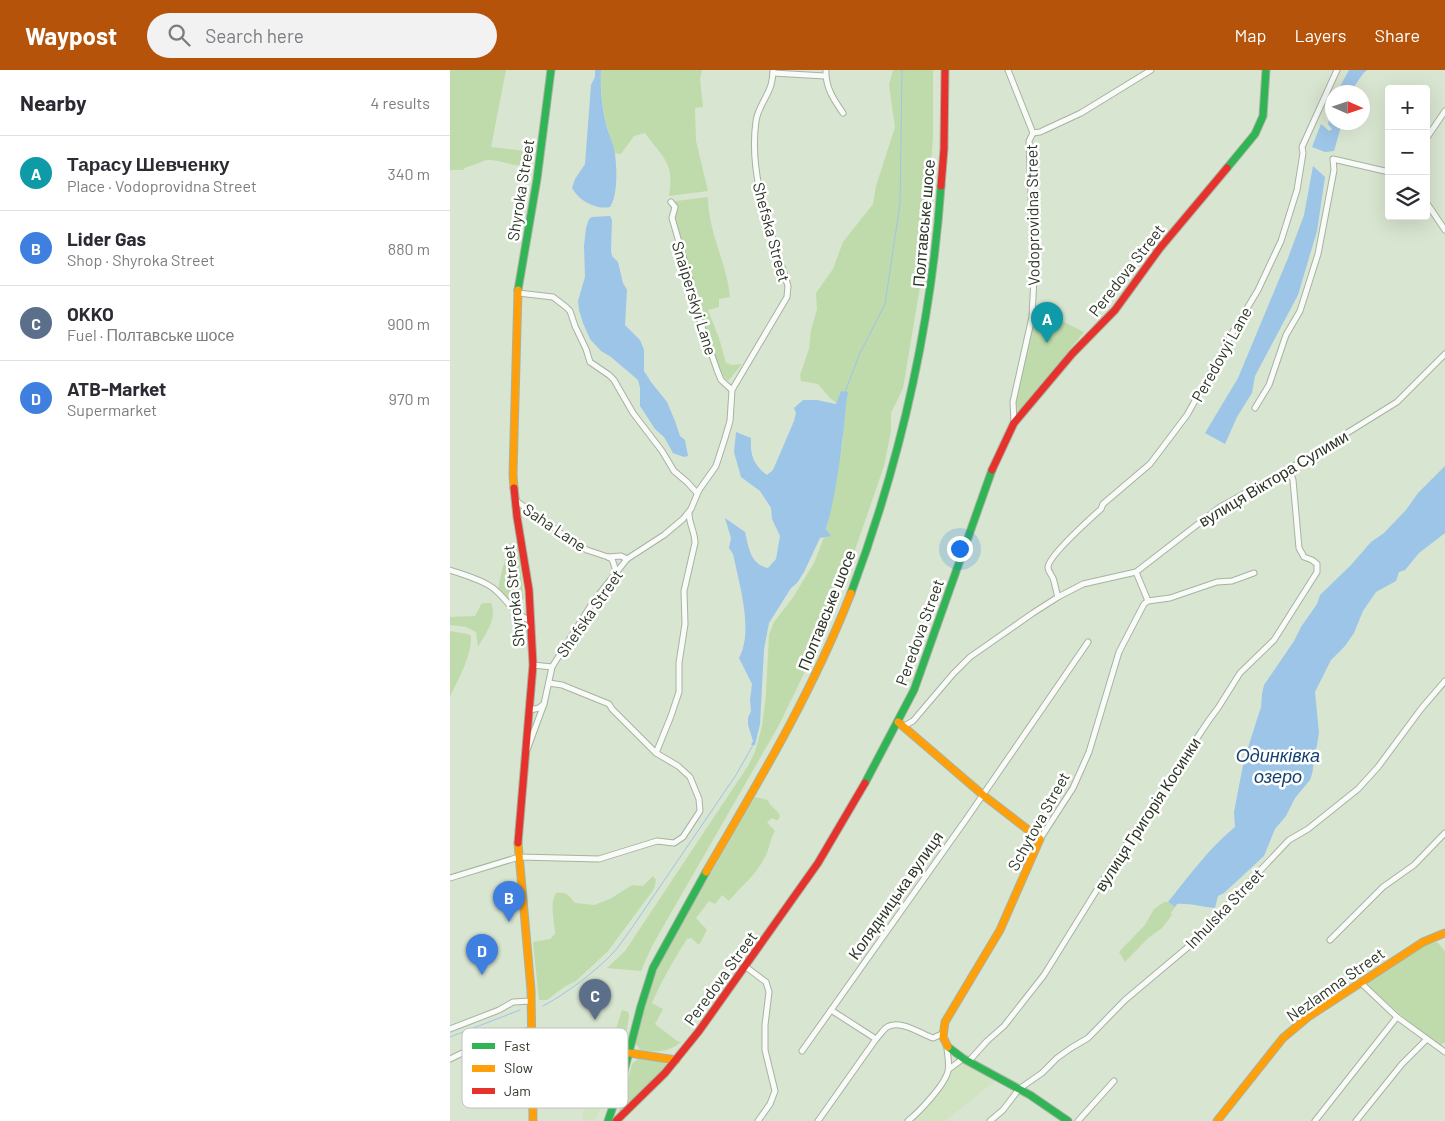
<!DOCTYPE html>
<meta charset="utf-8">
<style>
:root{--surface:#fff;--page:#f2f2f3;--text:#2b2b33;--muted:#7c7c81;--line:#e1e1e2;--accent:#b45309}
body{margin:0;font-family:Barlow,sans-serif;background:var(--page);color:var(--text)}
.controls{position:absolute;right:15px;top:15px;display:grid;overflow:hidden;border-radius:5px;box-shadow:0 5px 20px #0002}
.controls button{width:45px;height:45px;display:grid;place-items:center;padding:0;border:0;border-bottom:1px solid var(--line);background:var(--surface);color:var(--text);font:25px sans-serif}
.compass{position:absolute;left:875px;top:15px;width:45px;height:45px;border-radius:50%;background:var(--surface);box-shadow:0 5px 20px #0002;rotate:93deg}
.you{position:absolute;left:509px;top:478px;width:18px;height:18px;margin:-12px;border:4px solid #fff;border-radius:50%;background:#1a73e8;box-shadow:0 0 0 8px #1a73e833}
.badge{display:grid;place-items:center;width:32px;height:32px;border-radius:50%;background:var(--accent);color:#fff;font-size:16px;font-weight:700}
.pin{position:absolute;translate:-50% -41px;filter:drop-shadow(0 1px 2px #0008)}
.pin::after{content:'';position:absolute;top:26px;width:18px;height:15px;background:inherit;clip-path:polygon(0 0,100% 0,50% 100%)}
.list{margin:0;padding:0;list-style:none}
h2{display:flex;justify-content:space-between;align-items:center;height:65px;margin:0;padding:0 20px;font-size:21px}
h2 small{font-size:16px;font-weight:400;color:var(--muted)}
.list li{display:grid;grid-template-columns:32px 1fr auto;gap:15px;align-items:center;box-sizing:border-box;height:75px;padding:0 20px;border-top:1px solid var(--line)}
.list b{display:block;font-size:19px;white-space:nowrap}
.list p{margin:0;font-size:16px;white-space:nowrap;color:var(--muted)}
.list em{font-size:16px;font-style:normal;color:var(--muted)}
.icon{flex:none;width:28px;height:28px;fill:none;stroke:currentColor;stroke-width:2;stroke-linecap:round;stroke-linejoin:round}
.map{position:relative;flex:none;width:995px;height:1051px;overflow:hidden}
header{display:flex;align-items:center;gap:30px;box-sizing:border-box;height:70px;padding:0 25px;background:var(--accent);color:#fff}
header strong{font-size:24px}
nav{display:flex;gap:28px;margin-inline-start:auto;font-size:18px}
.search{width:350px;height:45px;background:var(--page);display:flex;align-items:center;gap:12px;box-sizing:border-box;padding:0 18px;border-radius:28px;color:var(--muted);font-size:19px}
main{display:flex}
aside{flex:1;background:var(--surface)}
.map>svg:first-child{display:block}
</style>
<header>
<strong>Waypost</strong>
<div class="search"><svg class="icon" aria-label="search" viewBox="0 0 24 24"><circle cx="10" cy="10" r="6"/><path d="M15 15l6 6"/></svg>Search here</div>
<nav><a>Map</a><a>Layers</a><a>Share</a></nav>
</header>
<main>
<aside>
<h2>Nearby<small>4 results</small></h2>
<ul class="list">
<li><span class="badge" style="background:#0f9aa8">A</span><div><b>Тарасу Шевченку</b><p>Place · Vodoprovidna Street</p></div><em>340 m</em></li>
<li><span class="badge" style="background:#3f7fe0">B</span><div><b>Lider Gas</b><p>Shop · Shyroka Street</p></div><em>880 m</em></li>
<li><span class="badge" style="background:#5c6f8a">C</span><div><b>OKKO</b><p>Fuel · Полтавське шосе</p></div><em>900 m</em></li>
<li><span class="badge" style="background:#3f7fe0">D</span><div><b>ATB-Market</b><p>Supermarket</p></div><em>970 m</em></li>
</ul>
</aside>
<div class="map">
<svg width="995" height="1051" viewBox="0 0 995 1051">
<rect width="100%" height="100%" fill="#d8e5d0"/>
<g fill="#d0e4c2">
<polygon points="513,992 546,1010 495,1051 462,1051 484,1025 504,995"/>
<polygon points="140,996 165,1003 145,1051 132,1050"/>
</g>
<g fill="#bfdbab">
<path d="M0 0H56L41 77 83 82 80 92C67 101 53 89 38 90 33 90 29 94 23 95 18 97 17 96 13 100H0Z"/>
<path d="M151 0H252L250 9 253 37 245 38 246 71 258 121 219 126C225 93 213 88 195 63L184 66 171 84 165 83C155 57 150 27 151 0Z"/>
<polygon points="443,0 483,0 483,67 474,193 453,318 441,343 441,361 434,396 405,480 364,583 329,655 202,876 191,901 157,898 175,881 298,696 305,682 312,656 316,625 319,565 324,552 342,529 364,493 376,462 393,370 394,339 380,328 368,314 351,311 350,305 359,279 361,260 367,239 366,223 383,199 393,172 423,134 426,116 445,57 439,15"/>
<path d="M258 127C258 163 277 193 280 227L269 229V237L258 240 269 268 276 293 283 295 292 294 278 311 270 302 233 187 222 147 226 131Z"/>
<polygon points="586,238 634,262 568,342 565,328"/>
<polygon points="61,473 67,473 74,529 67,535 62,535 48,519 52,500"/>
<path d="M34 533H41C48 549 35 564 28 577L26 562 16 557 0 555V547L25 546 29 539 31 534Z"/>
<path d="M0 561 18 564 21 566C22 586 8 609 0 627Z"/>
<path d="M305 727 318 730C320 737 327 739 330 746L328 750H326L322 748 317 752 325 761C319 771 320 778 315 787 306 805 291 816 279 831L272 825 265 834 259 831 246 848 257 860 249 875 241 868 237 869C224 889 212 910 202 933L213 939 205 954 227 971 231 972C218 983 206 982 190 980L184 971 197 925 208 898 221 872Z"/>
<path d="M203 806 206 810 204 819 158 881 126 911 114 917 97 930H89L83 872 100 869 105 864C105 852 99 834 106 823 116 822 118 824 125 833L144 835 160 829 182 815 193 816Z"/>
<polygon points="714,832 718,832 725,837 721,843 722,845 712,858 698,868 675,892 669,882 695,855 704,839"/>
<polygon points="987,872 995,881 995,972 989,976 950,944 915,913 975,875"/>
<polygon points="172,940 178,942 179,945 174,979 134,973 132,970 133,967 159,970 163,968"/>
<polygon points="189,988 215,992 217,996 168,1043 175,1023 182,994"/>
</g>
<g fill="#9dc5e8">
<path d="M145 0H151C150 17 152 37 156 54 158 64 164 74 165 84 167 99 168 125 160 137 146 140 129 131 122 118L125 109 135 94 141 15 145 7Z"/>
<path d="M899 0H917C910 5 908 14 901 19L902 22H887Z"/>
<polygon points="882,38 882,52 892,53 884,81 875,82 862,77 871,54 879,61 882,59 878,54"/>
<polygon points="863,96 875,107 867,161 848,225 805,306 802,323 787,347 775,374 755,363 788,308 838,188 854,145"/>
<polygon points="160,146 162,150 161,181 162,186 168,192 173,213 177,220 175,255 190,270 194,280 194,301 201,312 217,332 225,351 230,366 235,370 238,386 234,387 223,383 214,367 205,359 190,336 190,318 188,310 161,287 151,281 140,269 133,253 129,240 128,231 135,207 134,176 136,158 139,149 142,147"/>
<path d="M391 321 398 322C395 337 395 351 393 365 389 397 385 429 376 459L381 466 370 468 354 502 347 513 341 518 319 553 314 579 310 654 305 675H301L303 671 298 655V648L301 641 300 630 302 614 289 588C304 561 289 513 283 484L279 478 281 468 275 448 295 462C299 478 300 494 318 498L326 489 330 466 322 449 321 438 310 421 291 407 284 382 286 362 301 368C300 384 303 395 317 405L323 400 344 351 346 343 344 338 353 330H367L386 334Z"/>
<path d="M995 396V463L969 483 955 500 949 502 946 511 926 522 913 541 904 563 895 576 881 590 865 622 869 663 862 704 860 710 845 728 836 746 825 759 814 786 774 823 768 826 765 838C752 837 739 833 727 834L725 837 718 832C739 806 759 778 785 757L784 742 794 690 811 637 812 624 814 615 844 571 851 557 867 534 870 525 901 495 921 472 934 463 956 440 968 423Z"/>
</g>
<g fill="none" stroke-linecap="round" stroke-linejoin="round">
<g stroke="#9dc5e8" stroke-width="1">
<polyline points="395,322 410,283 435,234 450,134 452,0"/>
<path d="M93 936C114 925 145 902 162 884 168 878 173 870 179 862L286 705 303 675"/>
<polyline points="0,967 70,940"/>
</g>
<g stroke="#a8b2a2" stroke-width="7">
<g id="street">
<path d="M376 0C375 17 384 30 393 43"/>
<polyline points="558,0 583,63 579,71 584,207 582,247 563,332 564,352"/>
<polyline points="323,3 375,6"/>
<polyline points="583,63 590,62 631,43 701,0"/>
<polyline points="976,69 995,41"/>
<polyline points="221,132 225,137 222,148 244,224 246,239 267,300 271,310 282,320"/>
<polyline points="976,132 995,160"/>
<polyline points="68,223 103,227 116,237 120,241 125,256 136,279 140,292 159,305 164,310 183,343 212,381 224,401 237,412 247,423"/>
<polyline points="805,338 819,315 836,265 850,241 868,184 884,100 883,89 939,102"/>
<polyline points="65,430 123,472 137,480 158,487 162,489 166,501"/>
<polyline points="158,487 171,486 177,489"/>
<path d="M0 500C14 505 31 509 43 518 57 529 63 544 81 551"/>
<polyline points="686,502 698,531"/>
<path d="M608 527C606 521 605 514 603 508 601 504 598 501 598 497 599 486 641 448 651 439L653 434 700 394 737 345 755 313 784 260 808 220 831 171 847 120 853 83 852 77 887 0"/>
<polyline points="83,595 102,597"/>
<polyline points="99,613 112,615 159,634 162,639 206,683"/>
<path d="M80 640 89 638 94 634 102 597 143 532 177 489 214 465 233 449 241 439 249 420 266 396 275 368 280 351 282 320 337 227 338 216C322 162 298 108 306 51 308 37 317 28 321 15 322 11 323 5 323 0"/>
<polyline points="454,656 463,651 503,604 520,587 583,543 608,527 633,514 686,502 770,437 839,399 947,332 995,284"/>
<polyline points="77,680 94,634"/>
<polyline points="590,769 623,718 639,682 669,582 694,534 698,531 720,528 767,512 782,511 804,503"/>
<path d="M0 808 69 787 149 789 207 771 224 773 233 767 250 741 249 729 240 707 228 696 206 683 221 646 229 622V593L235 554 234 521 245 473C245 462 239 454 239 443"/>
<polyline points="880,870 933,817 964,795 995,763"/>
<polyline points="296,897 316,912 319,922 315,955 315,980 325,1021 320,1034 308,1051"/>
<polyline points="910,912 947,947 995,982"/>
<polyline points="381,940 426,969"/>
<polyline points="0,959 49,940 63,932 81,931"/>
<polyline points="352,981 517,748 638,572"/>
<polyline points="0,989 35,972 83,959"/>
<polyline points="519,991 537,971 554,956 594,905 658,802 759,650 768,638 790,603 824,570 867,502 867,494 862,490 854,487 849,478 843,410 839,399"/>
<polyline points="499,999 514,988"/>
<path d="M368 1051 426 969C429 966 433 960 437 957 450 949 471 964 483 968L492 964"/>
<path d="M458 1051C469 1042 495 1015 498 1001 500 994 497 984 497 977"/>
<polyline points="540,1051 553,1040 569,1019 592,1003 607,988 621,978 638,968 675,930 738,877 839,770 858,759 908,719 928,697 971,639 995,611"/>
<polyline points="628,1051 664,1011"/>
<polyline points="865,1051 947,947"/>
<polyline points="906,1051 952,994 977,969"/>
</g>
</g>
<g stroke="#a8b2a2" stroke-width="9">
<g id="fast">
<polyline points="777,98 805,64 813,46 816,0"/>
<polyline points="68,220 87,109 101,0"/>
<path d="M401 523C451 390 481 258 491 116"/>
<polyline points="415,713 464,620 542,400"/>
<polyline points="498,977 514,989 580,1025 618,1051"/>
<polyline points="158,1051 171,1013 191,936 203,898 256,802"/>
</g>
</g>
<g stroke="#a8b2a2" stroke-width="9">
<g id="slow">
<polyline points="64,418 63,405 68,220"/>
<polyline points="448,652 533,725 590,769 550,860 495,952 493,967 498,977"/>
<polyline points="68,773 81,920 83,1051"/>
<path d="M256 802C309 711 363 621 401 523"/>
<polyline points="84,971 99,971 226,990"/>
<polyline points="767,1051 833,968 858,947 973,872 995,863"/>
</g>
</g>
<g stroke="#a8b2a2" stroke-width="9">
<g id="jam">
<polyline points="491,116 494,79 495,0"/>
<polyline points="542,400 564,353 622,284 665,240 710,178 777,98"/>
<polyline points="64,418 67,447 79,520 83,595 68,773"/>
<polyline points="166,1051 215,1003 249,961 368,793 415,713"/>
</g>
</g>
<use href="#street" stroke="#f9fbf8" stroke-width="5"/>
<use href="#fast" stroke="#30b455" stroke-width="7"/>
<use href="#slow" stroke="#ff9f0a" stroke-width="7"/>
<use href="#jam" stroke="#e5322d" stroke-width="7"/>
</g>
<g text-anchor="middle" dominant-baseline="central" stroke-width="5" stroke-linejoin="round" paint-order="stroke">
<g font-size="16" fill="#2d3627" stroke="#fff">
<text transform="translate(70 120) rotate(-81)">Shyroka Street</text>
<text transform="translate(582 145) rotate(-91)">Vodoprovidna Street</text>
<text transform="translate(473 153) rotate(-85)">Полтавське шосе</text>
<text transform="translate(322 162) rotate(75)">Shefska Street</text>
<text transform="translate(676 200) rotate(-52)">Peredova Street</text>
<text transform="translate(245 228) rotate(73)">Snaiperskyi Lane</text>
<text transform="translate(771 284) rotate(-61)">Peredovyi Lane</text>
<text transform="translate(823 408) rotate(-31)">вулиця Віктора Сулими</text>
<text transform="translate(105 457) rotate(34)">Saha Lane</text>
<text transform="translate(63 526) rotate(-96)">Shyroka Street</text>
<text transform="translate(376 540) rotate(-68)">Полтавське шосе</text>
<text transform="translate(139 543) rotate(-55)">Shefska Street</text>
<text transform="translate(469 562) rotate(-70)">Peredova Street</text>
<text transform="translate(697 744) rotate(-57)">вулиця Григорія Косинки</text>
<text transform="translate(588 751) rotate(-61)">Schytova Street</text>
<text transform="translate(445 825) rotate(-55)">Колядницька вулиця</text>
<text transform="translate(774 838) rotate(-46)">Inhulska Street</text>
<text transform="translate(270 908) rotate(-54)">Peredova Street</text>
<text transform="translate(885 914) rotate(-35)">Nezlamna Street</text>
</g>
<g font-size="18" font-style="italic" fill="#154170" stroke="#fff">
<text x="828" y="685">Одинківка<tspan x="828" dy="21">озеро</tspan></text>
</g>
</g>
<rect x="12" y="958" width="166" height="80" rx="8" fill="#fff" stroke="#c0c3be" stroke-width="1"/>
<rect x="22" y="973" width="23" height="6" fill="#30b455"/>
<rect x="22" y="995" width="23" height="7" fill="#ff9f0a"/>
<rect x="22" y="1018" width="23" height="6" fill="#e5322d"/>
<g font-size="14" fill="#2d3627">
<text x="54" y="981">Fast</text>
<text x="54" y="1003">Slow</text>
<text x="54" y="1026">Jam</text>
</g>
</svg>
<div class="controls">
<button>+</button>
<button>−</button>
<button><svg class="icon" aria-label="layers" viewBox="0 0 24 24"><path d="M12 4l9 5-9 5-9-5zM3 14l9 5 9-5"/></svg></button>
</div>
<svg class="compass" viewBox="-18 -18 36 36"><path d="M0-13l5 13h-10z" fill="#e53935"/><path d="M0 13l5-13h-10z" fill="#7c7c81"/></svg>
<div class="you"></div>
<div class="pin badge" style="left:597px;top:273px;background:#0f9aa8">A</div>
<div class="pin badge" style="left:59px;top:852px;background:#3f7fe0">B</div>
<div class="pin badge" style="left:145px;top:950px;background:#5c6f8a">C</div>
<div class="pin badge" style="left:32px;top:905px;background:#3f7fe0">D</div>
</div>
</main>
